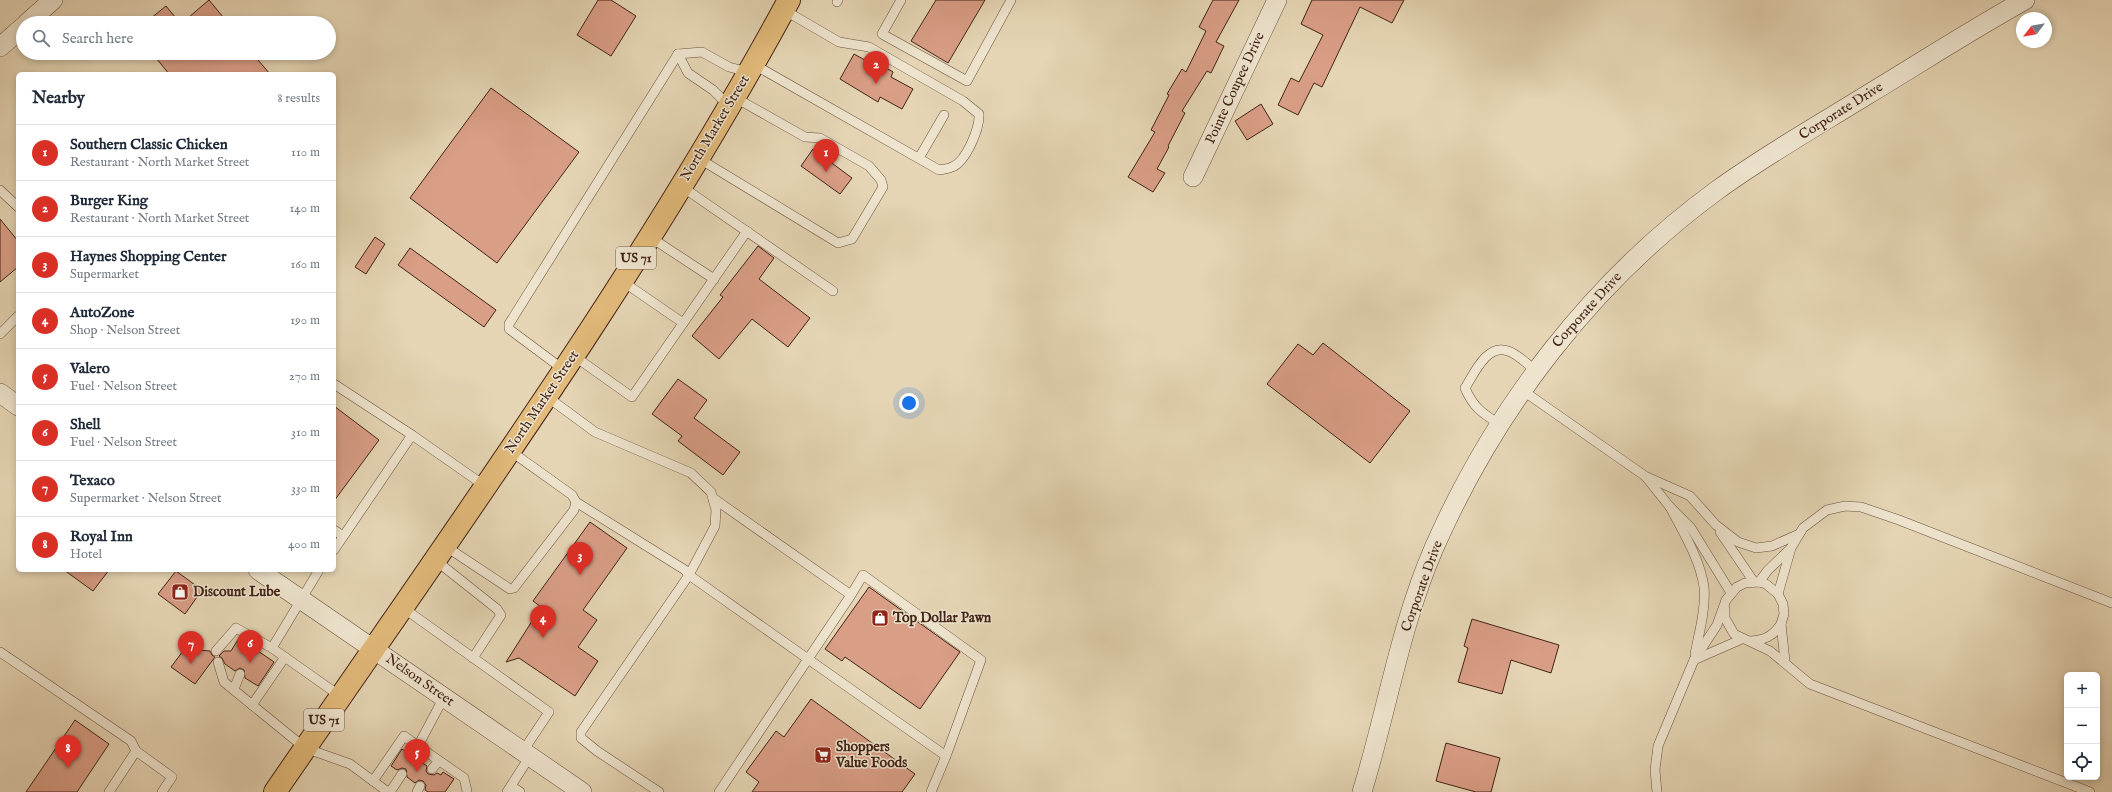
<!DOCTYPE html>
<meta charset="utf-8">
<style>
:root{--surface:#fff;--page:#f2f2f3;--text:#1f2937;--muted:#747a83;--line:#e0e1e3;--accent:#d93025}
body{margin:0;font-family:"IM FELL English",serif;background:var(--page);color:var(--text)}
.controls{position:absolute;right:12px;bottom:12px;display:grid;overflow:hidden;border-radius:6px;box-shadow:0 2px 6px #0003}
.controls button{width:36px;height:36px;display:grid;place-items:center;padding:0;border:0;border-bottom:1px solid var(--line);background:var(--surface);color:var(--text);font:20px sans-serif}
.compass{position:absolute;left:2016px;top:12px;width:36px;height:36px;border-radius:50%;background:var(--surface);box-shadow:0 2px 6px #0003;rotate:239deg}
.you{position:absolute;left:909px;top:403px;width:14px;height:14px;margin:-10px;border:3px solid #fff;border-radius:50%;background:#1a73e8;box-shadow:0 0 0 6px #1a73e833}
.badge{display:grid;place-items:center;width:26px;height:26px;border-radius:50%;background:var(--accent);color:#fff;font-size:13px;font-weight:700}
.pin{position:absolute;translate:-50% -33px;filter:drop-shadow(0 1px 2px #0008)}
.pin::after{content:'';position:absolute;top:21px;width:14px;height:12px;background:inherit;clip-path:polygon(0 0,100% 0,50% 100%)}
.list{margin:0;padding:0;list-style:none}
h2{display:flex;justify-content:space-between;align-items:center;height:52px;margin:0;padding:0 16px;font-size:17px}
h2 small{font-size:13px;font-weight:400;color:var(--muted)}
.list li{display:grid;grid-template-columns:26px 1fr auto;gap:12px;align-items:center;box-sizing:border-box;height:56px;padding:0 16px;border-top:1px solid var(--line)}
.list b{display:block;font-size:15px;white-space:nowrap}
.list p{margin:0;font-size:13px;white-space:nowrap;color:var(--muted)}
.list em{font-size:13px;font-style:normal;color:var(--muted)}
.icon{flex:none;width:22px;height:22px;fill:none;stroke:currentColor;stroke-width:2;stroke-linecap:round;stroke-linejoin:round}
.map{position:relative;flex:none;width:2112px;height:792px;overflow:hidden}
.search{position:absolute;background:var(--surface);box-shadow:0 2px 6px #0003;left:16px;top:16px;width:320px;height:44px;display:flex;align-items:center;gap:10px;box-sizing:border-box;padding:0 14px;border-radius:22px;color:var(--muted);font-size:15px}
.panel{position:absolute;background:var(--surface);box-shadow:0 2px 6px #0003;left:16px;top:72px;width:320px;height:500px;border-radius:6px}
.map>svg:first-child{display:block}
</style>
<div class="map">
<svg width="2112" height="792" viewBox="0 0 2112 792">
<rect width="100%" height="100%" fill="#e5d5b4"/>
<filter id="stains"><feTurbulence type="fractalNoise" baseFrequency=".005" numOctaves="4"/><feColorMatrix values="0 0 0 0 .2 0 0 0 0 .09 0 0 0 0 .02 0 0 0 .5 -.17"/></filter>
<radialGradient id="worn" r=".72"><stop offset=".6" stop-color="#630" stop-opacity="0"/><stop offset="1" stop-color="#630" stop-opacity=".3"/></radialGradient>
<g fill="#d99e86" stroke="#422316">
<polygon points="209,0 228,23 182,23"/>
<polygon points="598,0 611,0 636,16 611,56 577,35"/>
<polygon points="936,0 985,0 948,63 911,41"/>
<polygon points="1213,0 1239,0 1216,42 1224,46 1211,73 1207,71 1182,111 1185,113 1168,146 1169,147 1157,169 1165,173 1153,192 1128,177 1155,132 1151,130 1169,95 1167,94 1182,69 1186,72 1206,31 1199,27"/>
<polygon points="1312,0 1404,0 1392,23 1360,7 1322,87 1314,83 1298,115 1278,105 1291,78 1299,82 1323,35 1301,24"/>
<polygon points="166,6 180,23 145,23"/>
<polygon points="152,53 252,53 270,74 169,74"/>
<polygon points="854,54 881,69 883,66 893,72 891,77 913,89 902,109 880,97 878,102 840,79"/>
<polygon points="491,88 579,152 497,263 410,198"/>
<polygon points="1261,104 1273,124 1247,140 1235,121"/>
<polygon points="813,149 852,178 840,194 801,166"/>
<polygon points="0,219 18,241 18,267 0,282"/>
<polygon points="375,237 385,244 366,274 355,267"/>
<polygon points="758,246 774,258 759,279 810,318 788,347 752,319 719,359 692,336 723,297 720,295"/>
<polygon points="410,248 496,310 484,327 398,265"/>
<polygon points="1323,343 1410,411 1370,463 1267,384 1298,344 1313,355"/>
<polygon points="678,379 707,400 694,418 740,452 723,475 678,441 682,436 652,414"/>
<polygon points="334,406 379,440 334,501"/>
<polygon points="590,522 627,548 583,610 597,620 578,647 598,661 575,696 519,658 506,662 541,607 533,601"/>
<polygon points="64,570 109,570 93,591"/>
<polygon points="176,571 202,590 185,614 158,594"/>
<polygon points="869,587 960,652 920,709 845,657 842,661 825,649"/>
<polygon points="1472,619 1559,645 1551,673 1511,660 1502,694 1458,682 1468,648 1464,646"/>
<polygon points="239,638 274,662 258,686 245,678 244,670 240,668 235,671 225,664 222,658 219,656 224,651 231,651"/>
<polygon points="189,643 199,650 210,651 212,655 215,657 195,684 171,667"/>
<polygon points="811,699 915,774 902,792 752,792 759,782 746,772 776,731 784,737"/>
<polygon points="75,720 109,744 77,792 26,792"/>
<polygon points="1446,743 1500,758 1491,792 1476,792 1436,781"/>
<polygon points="402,749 408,753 407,757 410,761 414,762 418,760 427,766 426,771 428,774 434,775 437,773 441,775 443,772 454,779 445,792 428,792 425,790 426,785 423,781 419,780 415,783 407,777 406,769 402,768 397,770 391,766"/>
</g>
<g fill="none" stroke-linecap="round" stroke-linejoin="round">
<g stroke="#6b503e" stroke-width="10">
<g id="service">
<polyline points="901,0 882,34 967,81 1011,0"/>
<polyline points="837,2 838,0"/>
<polyline points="678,54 688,73 713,90 729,106"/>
<polyline points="678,54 702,52 729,67 748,72"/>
<path d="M753 64 939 170C943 169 948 169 952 167 966 162 980 128 979 114L963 101 869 47 839 42 784 10"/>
<polyline points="698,158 838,243 852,239 883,187 881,180 869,166 820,138 805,137 734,97"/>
<polyline points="919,158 944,115"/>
<polyline points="681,186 833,291"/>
<polyline points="0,190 18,207"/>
<polyline points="650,237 714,279"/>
<polyline points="622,281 683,323"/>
<polyline points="0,334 18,316"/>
<polyline points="574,356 632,397 747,231"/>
<polyline points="564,370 509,329 509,324 678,54"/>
<polyline points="334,384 412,435"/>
<polyline points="1522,390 1645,476 1690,496 1716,525 1738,542 1756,548 1772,546 1799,534"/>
<polyline points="546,396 595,432 691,473 711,492 716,510 715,526 689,575 808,659 719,792"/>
<path d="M1499 424C1482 413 1473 407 1465 388 1474 374 1487 343 1508 351 1518 354 1528 365 1536 371"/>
<polyline points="1646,477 1670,507 1691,528 1731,593"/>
<polyline points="713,498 851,595 808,659 946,756 981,660 863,575 851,595"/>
<polyline points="576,502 685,570 689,575 581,732 581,738 597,751 659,792"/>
<path d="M1670 507C1683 532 1700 559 1704 587 1706 609 1699 633 1695 654"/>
<polyline points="334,530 343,536"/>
<polyline points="1720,532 1754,582"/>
<polyline points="445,546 510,589 514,588 574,510 576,502 572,495 509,450"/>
<polyline points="334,550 412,435 485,486"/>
<polyline points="434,559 497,609 501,615 473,658"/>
<polyline points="1759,582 1768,570 1790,549"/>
<polyline points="1778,594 1791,548 1803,528 1827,510 1845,506 1861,507 1899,520 2112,603"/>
<polyline points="402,607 549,712 523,751"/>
<polyline points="1725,609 1725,618 1734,634 1770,651 1810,684 2090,792"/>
<path d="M1751 641C1765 640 1773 636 1781 624"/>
<polyline points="272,648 340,696"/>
<polyline points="216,651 236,628 272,648 319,570"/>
<polyline points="0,652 131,741 136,751"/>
<polyline points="1694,660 1742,639"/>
<polyline points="218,662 224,682 305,748 350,764 388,792"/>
<polyline points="234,689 240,674"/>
<polyline points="252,705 285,657"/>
<polyline points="413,756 418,746 464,778 467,791"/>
<polyline points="432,769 439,761"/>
<polyline points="373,781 404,736 418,746 444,697"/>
<polyline points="511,786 520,792"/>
<polyline points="109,792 136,751 172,777 162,792"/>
<polyline points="390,792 402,774"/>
<polyline points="417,792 420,786"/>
<polyline points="507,792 530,756"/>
<polyline points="931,792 946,756"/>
<polyline points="1657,792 1655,770 1658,746 1694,660 1717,625 1726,600 1737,587 1745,583 1759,582 1766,584 1778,594 1783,604 1784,614 1781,624 1785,661"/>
</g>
</g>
<g stroke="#6b503e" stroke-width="20">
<g id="minor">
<polyline points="27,23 53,0"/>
<polyline points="0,47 23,27"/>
<polyline points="1193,177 1277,0"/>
<polyline points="0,393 18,406"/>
<polyline points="258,570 582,792"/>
<path d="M1362 792C1387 711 1400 626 1434 548 1496 407 1592 282 1716 191 1764 156 1817 126 1867 95 1920 63 1971 30 2025 0"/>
</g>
</g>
<g stroke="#422316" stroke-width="24">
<path id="primary" d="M275 792C453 532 639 277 789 0"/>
</g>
<use href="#service" stroke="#eee4ce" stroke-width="9"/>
<use href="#minor" stroke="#eee4ce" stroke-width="19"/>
<use href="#primary" stroke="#e2ba7a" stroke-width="22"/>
</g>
<defs>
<g id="shop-square" transform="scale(0.9)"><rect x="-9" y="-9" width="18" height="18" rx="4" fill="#8f2418" stroke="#eee4ce"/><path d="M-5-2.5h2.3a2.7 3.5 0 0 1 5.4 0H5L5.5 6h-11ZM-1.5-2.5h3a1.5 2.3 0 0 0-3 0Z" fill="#fff"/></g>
<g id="supermarket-square" transform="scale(0.9)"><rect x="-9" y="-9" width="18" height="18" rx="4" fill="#8f2418" stroke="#eee4ce"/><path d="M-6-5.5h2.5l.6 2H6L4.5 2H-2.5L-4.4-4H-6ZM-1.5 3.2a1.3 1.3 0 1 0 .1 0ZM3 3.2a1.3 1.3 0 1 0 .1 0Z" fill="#fff"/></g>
</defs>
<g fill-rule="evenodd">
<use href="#shop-square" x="180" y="592"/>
<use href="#shop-square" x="880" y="618"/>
<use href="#supermarket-square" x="823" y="755"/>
</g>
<g text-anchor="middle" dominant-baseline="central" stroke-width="3" stroke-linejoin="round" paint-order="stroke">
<g fill="#eee4ce" stroke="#765d4d" stroke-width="1">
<rect x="616" y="247" width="40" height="22" rx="3"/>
<rect x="304" y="709" width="40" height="22" rx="3"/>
</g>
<g font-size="13" font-weight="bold" fill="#422316">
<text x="636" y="258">US 71</text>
<text x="324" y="720">US 71</text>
</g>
<g font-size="14" fill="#422316" stroke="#eee4ce">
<text transform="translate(1235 88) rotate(-65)">Pointe Coupee Drive</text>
<text transform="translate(1841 111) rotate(-32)">Corporate Drive</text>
<text transform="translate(715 128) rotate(-59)">North Market Street</text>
<text transform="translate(1587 310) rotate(-48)">Corporate Drive</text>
<text transform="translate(542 402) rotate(-56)">North Market Street</text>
<text transform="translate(1422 586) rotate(-70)">Corporate Drive</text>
<text transform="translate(420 680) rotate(35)">Nelson Street</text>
</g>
<g font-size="14" font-weight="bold" fill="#422316" stroke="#eee4ce" text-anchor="start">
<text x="193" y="592">Discount Lube</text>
<text x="893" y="618">Top Dollar Pawn</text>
<text x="836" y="747">Shoppers<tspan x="836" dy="16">Value Foods</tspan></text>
</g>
</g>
<rect width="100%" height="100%" filter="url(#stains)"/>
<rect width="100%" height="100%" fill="url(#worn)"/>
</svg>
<div class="controls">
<button>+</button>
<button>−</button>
<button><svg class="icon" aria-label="locate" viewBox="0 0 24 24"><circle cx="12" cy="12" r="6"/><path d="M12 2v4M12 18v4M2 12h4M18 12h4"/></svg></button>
</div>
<svg class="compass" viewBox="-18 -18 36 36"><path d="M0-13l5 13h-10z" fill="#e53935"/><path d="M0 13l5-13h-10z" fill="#747a83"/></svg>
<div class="you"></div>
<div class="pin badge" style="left:826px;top:172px">1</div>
<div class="pin badge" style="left:876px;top:84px">2</div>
<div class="pin badge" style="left:580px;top:575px">3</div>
<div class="pin badge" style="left:543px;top:638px">4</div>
<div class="pin badge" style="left:417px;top:772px">5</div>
<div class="pin badge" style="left:250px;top:663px">6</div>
<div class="pin badge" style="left:191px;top:664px">7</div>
<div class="pin badge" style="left:68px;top:768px">8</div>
<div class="search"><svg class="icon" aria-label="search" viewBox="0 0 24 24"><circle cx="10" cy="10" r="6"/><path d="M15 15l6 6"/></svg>Search here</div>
<section class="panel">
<h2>Nearby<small>8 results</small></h2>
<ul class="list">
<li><span class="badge">1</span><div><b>Southern Classic Chicken</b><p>Restaurant · North Market Street</p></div><em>110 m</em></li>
<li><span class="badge">2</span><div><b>Burger King</b><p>Restaurant · North Market Street</p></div><em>140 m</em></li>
<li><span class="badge">3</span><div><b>Haynes Shopping Center</b><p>Supermarket</p></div><em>160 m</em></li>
<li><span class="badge">4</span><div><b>AutoZone</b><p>Shop · Nelson Street</p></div><em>190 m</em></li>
<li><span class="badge">5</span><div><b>Valero</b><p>Fuel · Nelson Street</p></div><em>270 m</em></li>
<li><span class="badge">6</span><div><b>Shell</b><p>Fuel · Nelson Street</p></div><em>310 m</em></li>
<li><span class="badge">7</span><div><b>Texaco</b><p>Supermarket · Nelson Street</p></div><em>330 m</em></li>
<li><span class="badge">8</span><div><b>Royal Inn</b><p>Hotel</p></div><em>400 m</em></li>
</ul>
</section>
</div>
